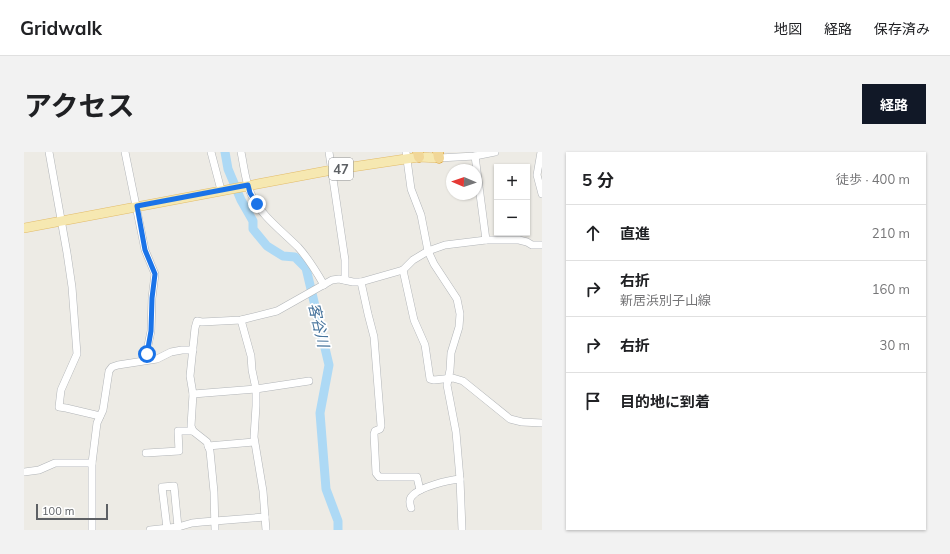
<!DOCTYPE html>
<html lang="ja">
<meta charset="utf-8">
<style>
:root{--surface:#fff;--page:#f2f2f2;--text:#202124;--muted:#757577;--line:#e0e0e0;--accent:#111827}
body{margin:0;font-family:Mulish,"Noto Sans JP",sans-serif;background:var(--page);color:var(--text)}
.controls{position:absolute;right:12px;top:12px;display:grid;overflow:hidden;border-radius:0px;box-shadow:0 1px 3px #0004}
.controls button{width:36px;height:36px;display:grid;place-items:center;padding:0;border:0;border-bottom:1px solid var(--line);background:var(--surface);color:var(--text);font:20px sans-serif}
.compass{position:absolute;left:422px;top:12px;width:36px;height:36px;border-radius:50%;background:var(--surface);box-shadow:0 1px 3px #0004;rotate:272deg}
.scale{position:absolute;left:12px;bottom:10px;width:72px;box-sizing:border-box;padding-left:4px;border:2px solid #5d6064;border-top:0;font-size:11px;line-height:14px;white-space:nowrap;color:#5d6064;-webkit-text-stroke:3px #fff;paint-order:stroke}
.stop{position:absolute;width:12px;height:12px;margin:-9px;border:3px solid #1a73e8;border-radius:50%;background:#fff}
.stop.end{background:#1a73e8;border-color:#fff;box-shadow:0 1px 4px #0008}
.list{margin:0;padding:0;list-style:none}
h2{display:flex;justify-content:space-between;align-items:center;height:52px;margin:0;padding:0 16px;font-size:17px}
h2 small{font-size:13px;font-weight:400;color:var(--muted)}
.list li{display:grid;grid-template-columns:26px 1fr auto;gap:12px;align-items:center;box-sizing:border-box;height:56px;padding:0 16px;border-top:1px solid var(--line)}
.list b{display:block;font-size:15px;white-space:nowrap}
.list p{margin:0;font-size:13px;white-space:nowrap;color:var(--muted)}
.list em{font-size:13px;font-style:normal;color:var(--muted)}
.icon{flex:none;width:22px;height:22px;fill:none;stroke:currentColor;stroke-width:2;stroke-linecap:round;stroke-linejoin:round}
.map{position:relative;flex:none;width:518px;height:378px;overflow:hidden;border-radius:0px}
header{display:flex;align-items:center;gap:24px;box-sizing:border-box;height:56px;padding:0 20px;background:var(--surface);border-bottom:1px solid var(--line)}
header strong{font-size:19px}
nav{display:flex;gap:22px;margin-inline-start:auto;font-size:14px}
.intro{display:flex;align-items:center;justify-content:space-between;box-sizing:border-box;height:96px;padding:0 24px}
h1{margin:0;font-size:28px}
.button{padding:10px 18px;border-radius:0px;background:var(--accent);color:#fff;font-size:14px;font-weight:700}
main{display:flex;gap:24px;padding:0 24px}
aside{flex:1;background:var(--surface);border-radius:0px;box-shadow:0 1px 3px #0004}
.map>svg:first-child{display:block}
</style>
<header>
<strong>Gridwalk</strong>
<nav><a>地図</a><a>経路</a><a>保存済み</a></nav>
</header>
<div class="intro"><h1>アクセス</h1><a class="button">経路</a></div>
<main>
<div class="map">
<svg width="518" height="378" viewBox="0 0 518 378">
<rect width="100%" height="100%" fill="#edebe5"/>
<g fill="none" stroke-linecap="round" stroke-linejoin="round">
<polyline stroke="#add9f5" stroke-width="9" points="201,0 204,17 217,48 229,69 229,77 243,94 259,104 271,105 282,116 305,213 296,261 302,337 314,369 314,378"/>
<g stroke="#b2b5b8" stroke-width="8">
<g id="minor">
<polyline points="25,0 43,101 48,135 53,202 37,238 35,255 42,256 76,264"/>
<polyline points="101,0 121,98 131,122 128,146 127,179 121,208"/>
<polyline points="187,0 197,38"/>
<path d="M217 0C220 14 221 29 227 42 237 64 257 78 274 95 284 106 292 119 300 133"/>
<polyline points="305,0 321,108 321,128"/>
<polyline points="382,0 387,37 397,63 404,99 410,112 433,147 436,162 435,175 427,201 426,218 423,233 432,280 436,327 438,378"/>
<polyline points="517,0 513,23 518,42"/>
<polyline points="451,4 462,88 495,88 503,90 508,93 518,93"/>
<polyline points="415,6 451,4 471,0"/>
<polyline points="379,118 390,168 401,193 406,227 410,228 429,226 439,229 486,267 498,270 518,271"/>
<polyline points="337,130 344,162 350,185 357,274 356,277 351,279 350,282 352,321 355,325 393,325 396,338"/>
<polyline points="217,168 227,204 228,218 232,237 232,254 230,285 239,339 242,378"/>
<polyline points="169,242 232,237 285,229"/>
<polyline points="184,294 230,290"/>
<polyline points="122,301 155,299 154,279 169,279"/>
<polyline points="0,320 15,318 31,311 68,311"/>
<path d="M387 356C386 353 385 347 388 344 395 335 425 328 436 327"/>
<polyline points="143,376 138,335 150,334 154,375"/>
<polyline points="68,378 68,311 73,271 79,258 85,219 88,215 94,213 133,207 147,200 158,198 169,198"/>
<polyline points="126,378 154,375 168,371 178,370 241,365"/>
<polyline points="191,378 190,340 186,299 183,290 169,279 167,274 169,242 166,224 171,176 173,169 178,170 217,168 253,159 308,128 315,127 329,130 337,130 379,118 389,108 404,99 421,93 462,88"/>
</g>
</g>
<g stroke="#e2bb69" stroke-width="10">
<polyline id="major" points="0,76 308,18 395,5 415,6"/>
</g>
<g stroke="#d99519" stroke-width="11">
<g id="highway">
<polyline points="394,0 395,5"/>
<polyline points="414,0 415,6"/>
</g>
</g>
<use href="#minor" stroke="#fff" stroke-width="7"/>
<use href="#major" stroke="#f6e8b1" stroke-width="9"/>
<use href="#highway" stroke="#f1d798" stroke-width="10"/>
</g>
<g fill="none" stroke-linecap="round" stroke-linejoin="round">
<polyline stroke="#1a73e8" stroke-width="5" points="123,202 127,179 128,146 131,122 121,98 113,54 224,33 226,41 233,52"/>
</g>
<g text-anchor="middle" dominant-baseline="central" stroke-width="3.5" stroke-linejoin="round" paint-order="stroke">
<rect fill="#fff" stroke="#8e9092" stroke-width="1" x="305" y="6" width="24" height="22" rx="3"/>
<g font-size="13" font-weight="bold" fill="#5d6064">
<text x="317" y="17">47</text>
</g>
<g font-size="15" font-style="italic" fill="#48759d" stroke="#fff">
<text transform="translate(295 173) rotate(77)">客谷川</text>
</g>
</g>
</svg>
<div class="controls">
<button>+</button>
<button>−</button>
</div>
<svg class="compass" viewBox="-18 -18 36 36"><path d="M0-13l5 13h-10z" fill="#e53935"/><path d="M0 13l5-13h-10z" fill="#757577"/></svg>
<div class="scale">100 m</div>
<div class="stop" style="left:123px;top:202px"></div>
<div class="stop end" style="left:233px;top:52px"></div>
</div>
<aside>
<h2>5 分<small>徒歩 · 400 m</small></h2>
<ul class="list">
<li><svg class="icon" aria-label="ahead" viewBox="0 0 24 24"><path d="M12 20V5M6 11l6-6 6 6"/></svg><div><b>直進</b></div><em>210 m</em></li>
<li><svg class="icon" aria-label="right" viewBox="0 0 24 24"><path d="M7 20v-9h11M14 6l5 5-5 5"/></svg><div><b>右折</b><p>新居浜別子山線</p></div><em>160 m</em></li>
<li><svg class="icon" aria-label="right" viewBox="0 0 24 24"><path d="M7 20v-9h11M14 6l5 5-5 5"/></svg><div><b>右折</b></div><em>30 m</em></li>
<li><svg class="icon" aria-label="arrive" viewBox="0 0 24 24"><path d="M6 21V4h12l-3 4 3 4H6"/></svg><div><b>目的地に到着</b></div></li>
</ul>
</aside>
</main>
